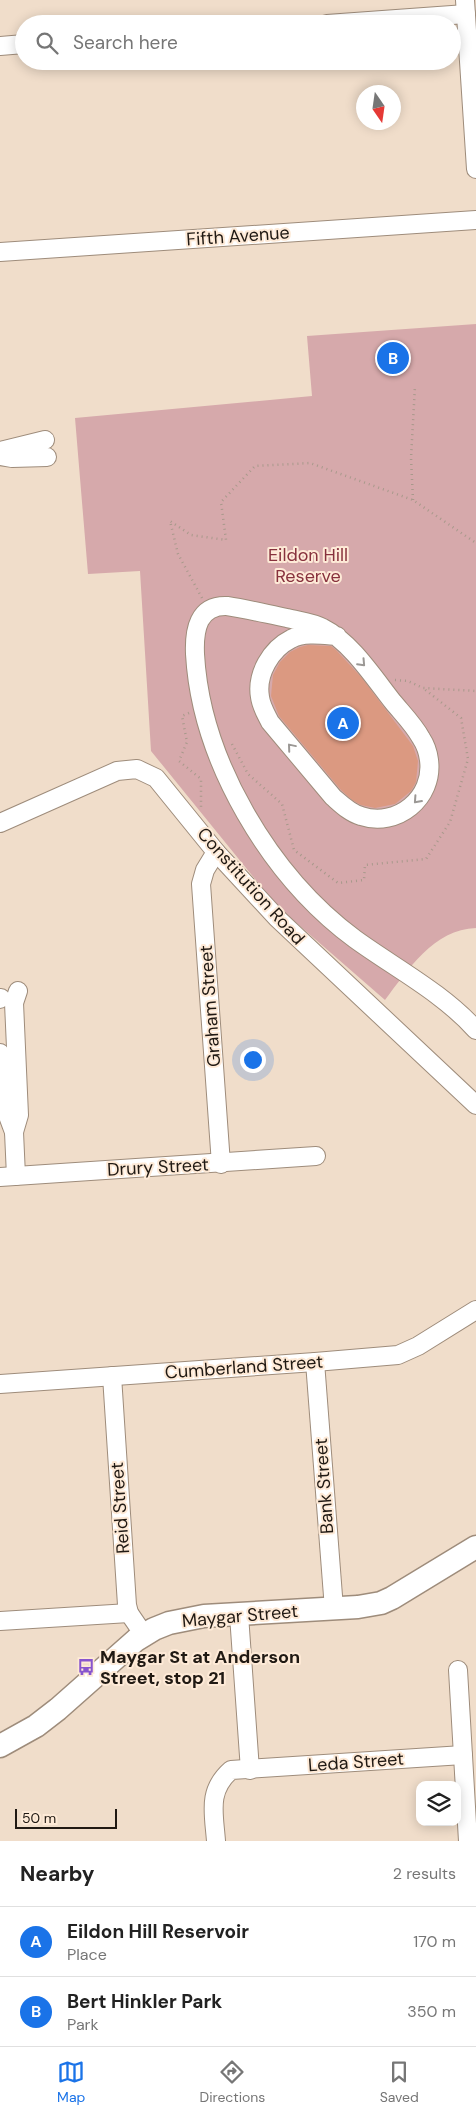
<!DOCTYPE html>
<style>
:root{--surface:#fff;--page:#f2f2f2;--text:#222;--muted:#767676;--line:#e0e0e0;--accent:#1a73e8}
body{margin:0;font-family:"DM Sans",sans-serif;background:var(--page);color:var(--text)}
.controls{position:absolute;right:15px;bottom:15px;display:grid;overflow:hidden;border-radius:10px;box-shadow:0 2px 12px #0003}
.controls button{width:45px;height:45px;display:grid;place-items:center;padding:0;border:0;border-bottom:1px solid var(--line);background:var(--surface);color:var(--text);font:25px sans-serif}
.compass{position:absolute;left:356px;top:85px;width:45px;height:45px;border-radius:50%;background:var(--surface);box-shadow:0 2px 12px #0003;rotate:167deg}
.scale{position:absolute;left:15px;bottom:12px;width:102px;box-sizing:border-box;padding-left:5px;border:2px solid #201913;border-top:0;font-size:14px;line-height:18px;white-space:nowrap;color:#201913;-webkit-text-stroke:4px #feead7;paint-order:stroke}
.you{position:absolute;left:252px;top:1059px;width:18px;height:18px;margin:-12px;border:4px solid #fff;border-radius:50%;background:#1a73e8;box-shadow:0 0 0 8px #1a73e833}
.badge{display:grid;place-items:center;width:32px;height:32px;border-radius:50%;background:var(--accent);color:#fff;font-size:16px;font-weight:700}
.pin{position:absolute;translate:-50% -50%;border:2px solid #fff;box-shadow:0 1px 5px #0006}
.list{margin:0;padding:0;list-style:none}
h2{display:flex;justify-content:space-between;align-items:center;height:65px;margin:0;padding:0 20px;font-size:21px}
h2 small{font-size:16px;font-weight:400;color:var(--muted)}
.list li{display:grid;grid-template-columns:32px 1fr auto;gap:15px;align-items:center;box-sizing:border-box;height:70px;padding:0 20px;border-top:1px solid var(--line)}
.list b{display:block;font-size:19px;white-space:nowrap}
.list p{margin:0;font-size:16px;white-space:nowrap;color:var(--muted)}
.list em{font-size:16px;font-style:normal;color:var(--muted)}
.icon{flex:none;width:28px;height:28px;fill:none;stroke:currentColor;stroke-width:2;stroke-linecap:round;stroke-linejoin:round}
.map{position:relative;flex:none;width:476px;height:1841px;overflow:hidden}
.search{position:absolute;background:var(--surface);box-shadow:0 2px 12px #0003;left:15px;right:15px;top:15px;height:55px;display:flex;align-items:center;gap:12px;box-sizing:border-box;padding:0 18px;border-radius:28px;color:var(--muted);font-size:19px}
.sheet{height:205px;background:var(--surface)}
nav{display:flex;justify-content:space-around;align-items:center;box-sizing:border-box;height:70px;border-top:1px solid var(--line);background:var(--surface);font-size:14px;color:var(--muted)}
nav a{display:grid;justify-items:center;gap:2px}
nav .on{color:var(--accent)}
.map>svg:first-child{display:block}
</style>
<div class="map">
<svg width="476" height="1841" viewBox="0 0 476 1841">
<rect width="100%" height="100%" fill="#f0ddca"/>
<path fill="#d6a9ab" d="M476 324V928C434 929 407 971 385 1000L277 906 151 751 140 571 88 574 75 418 312 396 307 336Z"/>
<polygon fill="#db9981" points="308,645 331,646 336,650 362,678 413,746 418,761 416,782 411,791 395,804 375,808 361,805 352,800 341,790 279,716 271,696 273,675 280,662 290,652 300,647"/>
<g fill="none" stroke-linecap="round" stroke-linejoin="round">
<g stroke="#9e8c7b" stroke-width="20">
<g id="minor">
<polyline points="465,0 476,169"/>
<polyline points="327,24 466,14"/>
<polyline points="0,46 24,44"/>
<polyline points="0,252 476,220"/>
<polyline points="0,451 45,440"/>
<polyline points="0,456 12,458 47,457"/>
<path d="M337 636C323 635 304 632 291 639 271 649 256 674 260 697 261 706 266 714 270 722L333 797C341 804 350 813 361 816 397 828 434 798 429 760 428 752 425 744 421 738 414 725 403 714 393 702 374 678 351 642 323 628 312 622 299 621 287 618 267 614 247 609 227 606 198 605 194 630 195 654 201 761 270 876 355 939 395 968 443 993 476 1030"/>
<polyline points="0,823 117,771 137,769 156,778 216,852 277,918 476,1105"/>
<polyline points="216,852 205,870 201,884 221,1164"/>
<polyline points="0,999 1,998"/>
<polyline points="0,1053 5,1108 14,1132 16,1176"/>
<polyline points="14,1132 19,1115 14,1003 18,991"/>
<polyline points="0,1177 316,1156"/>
<polyline points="315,1362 334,1609"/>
<polyline points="112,1376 127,1605 129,1613 144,1635"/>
<polyline points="0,1384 315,1362 398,1355 418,1346 476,1310"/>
<polyline points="239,1615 250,1770"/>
<polyline points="0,1621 129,1613"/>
<polyline points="458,1670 468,1841"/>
<path d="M216 1841C214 1813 207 1791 231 1770L463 1755"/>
</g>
</g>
<g stroke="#9e8c7b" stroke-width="25">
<polyline id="major" points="0,1746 36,1726 58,1709 136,1640 154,1629 169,1623 204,1616 358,1607 381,1603 392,1598 476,1547"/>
</g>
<g stroke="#a8998b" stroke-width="2.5" stroke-dasharray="1 4" stroke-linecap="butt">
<polyline points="413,500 411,458 415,386"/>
<polyline points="202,598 178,554 170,521 191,535 226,540 221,502 255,466 310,463 413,500 476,543"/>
<polyline points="395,680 408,681 423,688 476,691"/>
<polyline points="189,713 182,716 187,742 179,761 201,779 201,808"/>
<polyline points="232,744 248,774 282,804 294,850 338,883 364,880 365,865 426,859 450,822 468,759 461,718 423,688"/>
</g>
<use href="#minor" stroke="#fff" stroke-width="18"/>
<use href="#major" stroke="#fff" stroke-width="22"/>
</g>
<defs><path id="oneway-chevron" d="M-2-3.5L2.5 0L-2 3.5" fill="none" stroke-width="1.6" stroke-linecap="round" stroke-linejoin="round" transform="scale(1.25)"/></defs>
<g stroke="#9b9895">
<use href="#oneway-chevron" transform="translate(362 663) rotate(47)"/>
<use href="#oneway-chevron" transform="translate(291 747) rotate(-130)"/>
<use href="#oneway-chevron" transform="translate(417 800) rotate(132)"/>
</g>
<defs>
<g id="bus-bare" transform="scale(1.35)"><path d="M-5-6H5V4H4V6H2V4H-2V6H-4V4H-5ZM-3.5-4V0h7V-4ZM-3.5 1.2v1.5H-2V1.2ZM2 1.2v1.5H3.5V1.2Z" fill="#8855ce" stroke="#feead7" stroke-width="2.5" paint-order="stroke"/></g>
</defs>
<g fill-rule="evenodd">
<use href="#bus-bare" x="86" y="1667"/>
</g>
<g text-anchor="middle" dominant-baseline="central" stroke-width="4" stroke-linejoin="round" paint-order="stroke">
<g font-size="18" fill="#201913" stroke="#feead7">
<text transform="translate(238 236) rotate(-4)">Fifth Avenue</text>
<text transform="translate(251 886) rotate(48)">Constitution Road</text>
<text transform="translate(210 1006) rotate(-94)">Graham Street</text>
<text transform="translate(158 1167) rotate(-3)">Drury Street</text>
<text transform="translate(244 1367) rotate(-4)">Cumberland Street</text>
<text transform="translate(324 1486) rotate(-94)">Bank Street</text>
<text transform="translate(120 1508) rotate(-94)">Reid Street</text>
<text transform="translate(240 1616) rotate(-5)">Maygar Street</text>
<text transform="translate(356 1762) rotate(-4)">Leda Street</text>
</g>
<g font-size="18" fill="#87313d" stroke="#feead7">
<text x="308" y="555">Eildon Hill<tspan x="308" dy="21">Reserve</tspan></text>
</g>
<g font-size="18" font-weight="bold" fill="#201913" stroke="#feead7" text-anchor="start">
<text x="100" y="1657">Maygar St at Anderson<tspan x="100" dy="21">Street, stop 21</tspan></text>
</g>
</g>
</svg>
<div class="controls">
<button><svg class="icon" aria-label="layers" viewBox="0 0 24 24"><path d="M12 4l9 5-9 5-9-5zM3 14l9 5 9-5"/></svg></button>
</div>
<svg class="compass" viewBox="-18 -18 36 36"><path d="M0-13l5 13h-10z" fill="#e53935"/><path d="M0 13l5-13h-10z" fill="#767676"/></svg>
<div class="scale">50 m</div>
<div class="you"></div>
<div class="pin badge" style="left:343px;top:723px">A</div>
<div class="pin badge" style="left:393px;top:358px">B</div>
<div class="search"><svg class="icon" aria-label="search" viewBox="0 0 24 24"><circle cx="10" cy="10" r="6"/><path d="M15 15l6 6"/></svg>Search here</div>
</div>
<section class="sheet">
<h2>Nearby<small>2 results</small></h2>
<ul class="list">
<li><span class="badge">A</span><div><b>Eildon Hill Reservoir</b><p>Place</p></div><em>170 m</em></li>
<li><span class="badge">B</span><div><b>Bert Hinkler Park</b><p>Park</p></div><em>350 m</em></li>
</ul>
</section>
<nav>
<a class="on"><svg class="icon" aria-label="map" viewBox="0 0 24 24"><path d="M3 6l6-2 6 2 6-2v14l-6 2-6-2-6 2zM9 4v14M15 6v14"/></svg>Map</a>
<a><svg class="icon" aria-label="directions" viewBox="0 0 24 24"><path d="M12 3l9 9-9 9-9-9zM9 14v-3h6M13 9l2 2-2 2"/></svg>Directions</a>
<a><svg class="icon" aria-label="saved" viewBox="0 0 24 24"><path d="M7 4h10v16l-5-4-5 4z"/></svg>Saved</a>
</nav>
